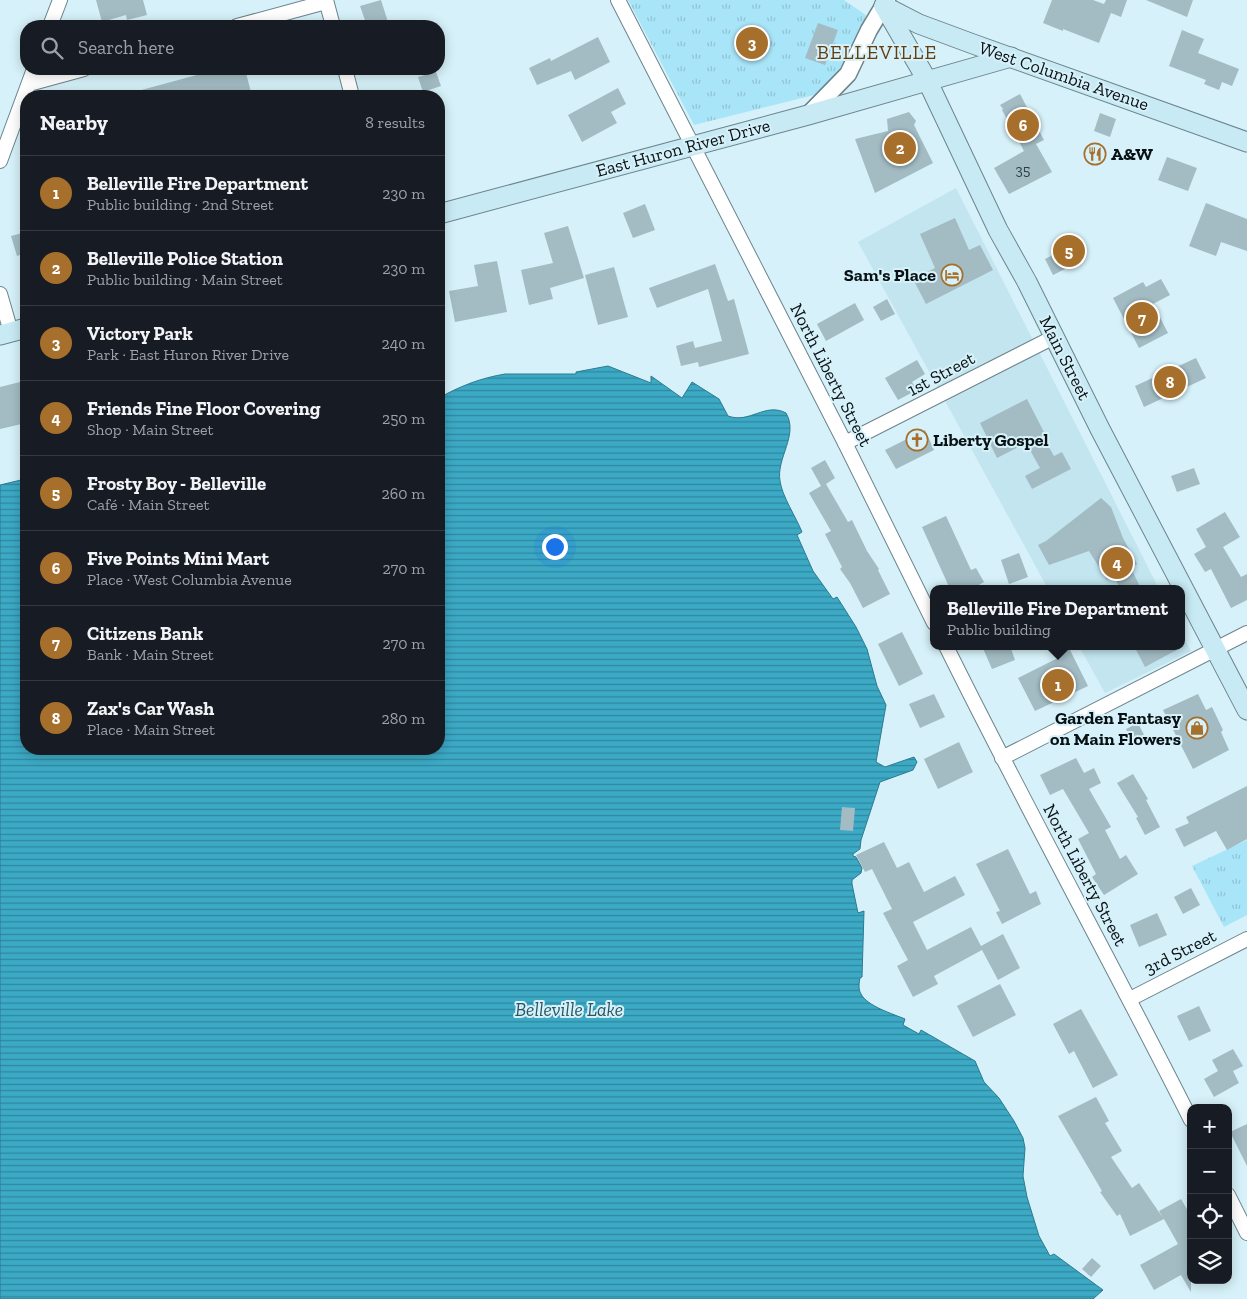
<!DOCTYPE html>
<meta charset="utf-8">
<style>
:root{--surface:#171b24;--page:#20242c;--text:#f1f3f6;--muted:#9ea1a6;--line:#363941;--accent:#a66f2b}
body{margin:0;font-family:"Zilla Slab",serif;background:var(--page);color:var(--text)}
.controls{position:absolute;right:15px;bottom:15px;display:grid;overflow:hidden;border-radius:10px;box-shadow:0 2px 12px #0003}
.controls button{width:45px;height:45px;display:grid;place-items:center;padding:0;border:0;border-bottom:1px solid var(--line);background:var(--surface);color:var(--text);font:25px sans-serif}
.you{position:absolute;left:554px;top:546px;width:18px;height:18px;margin:-12px;border:4px solid #fff;border-radius:50%;background:#1a73e8;box-shadow:0 0 0 8px #1a73e833}
.badge{display:grid;place-items:center;width:32px;height:32px;border-radius:50%;background:var(--accent);color:#fff;font-size:16px;font-weight:700}
.pin{position:absolute;translate:-50% -50%;border:2px solid #fff;box-shadow:0 1px 5px #0006}
.popup{position:absolute;left:930px;top:585px;width:255px;height:65px;box-sizing:border-box;display:grid;place-content:center;border-radius:10px;background:var(--surface);filter:drop-shadow(0 1px 4px #0005);font-size:16px;white-space:nowrap;color:var(--muted)}
.popup b{font-size:19px;color:var(--text)}
.popup::after{content:'';position:absolute;left:50%;top:100%;margin-left:-10px;border:10px solid transparent;border-top-color:var(--surface)}
.list{margin:0;padding:0;list-style:none}
h2{display:flex;justify-content:space-between;align-items:center;height:65px;margin:0;padding:0 20px;font-size:21px}
h2 small{font-size:16px;font-weight:400;color:var(--muted)}
.list li{display:grid;grid-template-columns:32px 1fr auto;gap:15px;align-items:center;box-sizing:border-box;height:75px;padding:0 20px;border-top:1px solid var(--line)}
.list b{display:block;font-size:19px;white-space:nowrap}
.list p{margin:0;font-size:16px;white-space:nowrap;color:var(--muted)}
.list em{font-size:16px;font-style:normal;color:var(--muted)}
.icon{flex:none;width:28px;height:28px;fill:none;stroke:currentColor;stroke-width:2;stroke-linecap:round;stroke-linejoin:round}
.map{position:relative;flex:none;width:1247px;height:1299px;overflow:hidden}
.search{position:absolute;background:var(--surface);box-shadow:0 2px 12px #0003;left:20px;top:20px;width:425px;height:55px;display:flex;align-items:center;gap:12px;box-sizing:border-box;padding:0 18px;border-radius:20px;color:var(--muted);font-size:19px}
.panel{position:absolute;background:var(--surface);box-shadow:0 2px 12px #0003;left:20px;top:90px;width:425px;height:665px;border-radius:20px}
.map>svg:first-child{display:block}
</style>
<div class="map">
<svg width="1247" height="1299" viewBox="0 0 1247 1299">
<defs>
<pattern id="park-tufts" width="24" height="20" patternUnits="userSpaceOnUse" patternTransform="scale(1.25)"><rect width="24" height="20" fill="#a9e5f8"/><path d="M3 7l-1-3M5 7V3M7 7l1-3M15 17l-1-3M17 17v-4M19 17l1-3" fill="none" stroke="#90c3d4"/></pattern>
<pattern id="water-rules" width="6" height="5" patternUnits="userSpaceOnUse" patternTransform="scale(1.25)"><rect width="6" height="5" fill="#3ca9c5"/><path d="M0 2.5h6" fill="none" stroke="#30889f"/></pattern>
</defs>
<rect width="100%" height="100%" fill="#d6f1f9"/>
<g fill="#c2e5f0">
<polygon points="956,188 1159,589 1048,589 858,242"/>
<polygon points="1182,634 1191,651 1105,693 1079,646 1182,646"/>
</g>
<g fill="url(#park-tufts)">
<polygon points="628,0 844,0 866,15 841,71 818,94 694,125"/>
<polygon points="1247,840 1247,915 1224,927 1192,866"/>
</g>
<path fill="url(#water-rules)" stroke="#2c7b90" d="M608 366 651 383V376L682 398 692 382 719 399 728 416C750 424 765 402 786 413 799 435 776 458 780 481 782 496 796 517 802 532L797 535 813 571 833 599 837 597 856 627 867 649 877 686 886 705 876 762 885 767 914 757 917 762 913 770 880 782 861 840 860 849 853 854V856L856 857 862 868 861 873 852 880V884L858 913 864 911 862 977 860 978C859 983 858 989 861 994 867 1006 893 1014 905 1019L903 1025 919 1034 921 1030 975 1061 984 1082 999 1098 1014 1121 1023 1138 1025 1148 1023 1176 1027 1197 1039 1236 1050 1256 1054 1254 1103 1290 1093 1299H0V485L21 480 24 500H26V749H439V398C460 386 481 378 505 374H576V372Z"/>
<g fill="#a3bcc4">
<polygon points="96,0 143,0 147,15 127,20 126,15 102,22"/>
<polygon points="381,0 388,22 374,26 367,26 360,6"/>
<polygon points="1052,0 1093,0 1104,4 1106,0 1127,0 1121,17 1111,13 1099,43 1063,29 1063,31 1043,23"/>
<polygon points="1146,0 1193,0 1187,17"/>
<polygon points="818,23 838,30 825,65 805,58"/>
<polygon points="1182,30 1204,39 1198,53 1239,69 1232,86 1222,82 1219,90 1204,84 1206,80 1169,66"/>
<polygon points="598,37 610,62 575,80 571,71 537,85 529,68 550,58 551,61"/>
<polygon points="219,69 245,69 252,96 134,96 134,92"/>
<polygon points="436,72 441,86 423,92 418,77"/>
<polygon points="618,88 626,104 611,112 617,123 582,142 568,115"/>
<polygon points="1020,94 1044,140 1036,144 1052,172 1009,194 994,168 1024,151 1002,110 1003,109 1000,105"/>
<polygon points="909,112 916,121 914,125 933,163 875,193 855,139 888,131 887,119"/>
<polygon points="1100,113 1116,119 1110,137 1094,131"/>
<polygon points="1167,157 1197,168 1188,191 1158,180"/>
<polygon points="1206,203 1247,219 1247,251 1221,242 1216,256 1189,246"/>
<polygon points="645,204 655,230 633,238 623,213"/>
<polygon points="955,218 969,250 980,245 993,270 926,304 913,279 935,268 920,234"/>
<polygon points="568,226 584,278 550,288 553,299 529,305 521,270 553,263 544,233"/>
<polygon points="26,232 26,253 17,256 11,236"/>
<polygon points="1075,244 1083,260 1053,275 1045,259"/>
<polygon points="497,261 507,312 455,322 449,291 478,286 474,265"/>
<polygon points="715,264 728,301 734,299 749,354 699,367 698,362 681,366 676,346 693,341 695,348 722,341 708,289 657,308 649,288"/>
<polygon points="614,267 628,317 598,325 585,275"/>
<polygon points="1161,279 1170,295 1153,304 1168,333 1139,348 1113,298 1143,282 1146,287"/>
<polygon points="887,299 895,314 881,321 873,307"/>
<polygon points="855,303 864,320 826,341 817,324"/>
<polygon points="1196,358 1206,378 1144,407 1135,386"/>
<polygon points="917,360 925,374 912,382 917,390 898,400 885,378"/>
<polygon points="20,382 23,394 26,393 26,423 0,429 0,387"/>
<polygon points="1027,399 1045,434 1042,435 1054,456 1062,452 1071,469 1032,489 1025,476 1040,468 1026,443 997,458 980,423"/>
<polygon points="925,430 934,450 896,469 885,450"/>
<polygon points="825,460 835,478 826,484 848,522 852,520 867,551 879,569 878,570 890,594 863,608 850,583 840,569 842,567 825,534 831,531 809,493 821,486 811,468"/>
<polygon points="1194,468 1200,484 1177,492 1171,476"/>
<polygon points="1101,498 1111,507 1123,538 1137,564 1131,568 1141,589 1120,589 1114,576 1107,580 1089,551 1049,565 1038,545 1046,541"/>
<polygon points="1225,512 1240,537 1223,547 1241,577 1247,574 1247,600 1231,608 1211,569 1205,572 1194,554 1206,547 1196,529"/>
<polygon points="946,516 971,570 976,568 984,582 972,589 950,589 922,527"/>
<polygon points="1019,553 1028,577 1009,584 1001,560"/>
<polygon points="902,632 923,674 899,686 878,644"/>
<polygon points="982,646 1010,646 1015,660 992,669"/>
<polygon points="1064,646 1068,646 1088,686 1035,711 1018,678 1058,658 1054,651"/>
<polygon points="1134,646 1184,646 1145,667"/>
<polygon points="934,694 945,717 920,728 909,704"/>
<polygon points="1198,694 1206,710 1212,707 1223,730 1221,732 1229,750 1193,769 1163,710"/>
<polygon points="1138,723 1145,737 1133,743 1126,729"/>
<polygon points="959,742 973,772 938,789 924,759"/>
<polygon points="1076,758 1084,773 1094,768 1101,783 1089,789 1111,827 1105,830 1120,859 1126,855 1138,874 1104,895 1092,877 1096,874 1078,839 1089,833 1063,789 1050,795 1040,775"/>
<polygon points="1133,774 1148,799 1146,800 1160,827 1145,835 1136,818 1138,817 1117,783"/>
<polygon points="1247,786 1247,839 1227,850 1216,831 1184,847 1175,829 1189,823 1186,817"/>
<polygon points="842,807 855,808 853,831 840,830"/>
<polygon points="884,842 897,868 909,862 924,892 955,876 965,895 913,922 927,950 971,927 981,946 1003,934 1020,968 998,980 982,950 934,976 938,984 913,997 897,966 908,960 883,913 892,909 872,869 865,872 856,855"/>
<polygon points="1008,849 1030,894 1036,891 1041,904 1002,924 996,912 1000,911 976,864"/>
<polygon points="1191,888 1200,905 1183,914 1174,897"/>
<polygon points="1157,913 1167,935 1139,947 1130,925"/>
<polygon points="1000,984 1016,1015 973,1037 957,1006"/>
<polygon points="1199,1006 1211,1031 1189,1041 1177,1016"/>
<polygon points="1081,1009 1118,1075 1093,1088 1074,1051 1069,1054 1053,1024"/>
<polygon points="1233,1049 1243,1066 1233,1071 1239,1083 1214,1097 1204,1079 1218,1071 1212,1060"/>
<polygon points="1096,1097 1109,1121 1105,1123 1122,1151 1111,1157 1132,1188 1139,1183 1163,1218 1159,1211 1181,1199 1191,1216 1191,1292 1181,1275 1154,1290 1140,1265 1178,1244 1164,1219 1130,1236 1120,1214 1117,1216 1100,1192 1102,1191 1058,1116"/>
<polygon points="1247,1124 1247,1166 1230,1132"/>
<polygon points="1092,1258 1101,1266 1091,1277 1082,1269"/>
</g>
<g fill="none" stroke-linecap="round" stroke-linejoin="round">
<g stroke="#6c848b" stroke-width="16">
<g id="minor">
<polyline points="326,0 333,26"/>
<polyline points="618,0 845,443 934,623"/>
<polyline points="50,26 60,0"/>
<polyline points="237,26 326,2"/>
<polyline points="345,69 352,96"/>
<polyline points="29,84 84,69"/>
<polyline points="0,161 34,69"/>
<polyline points="0,294 11,332"/>
<polyline points="845,443 1054,337"/>
<path d="M946 646C1025 806 1111 961 1191 1120"/>
<polyline points="1002,758 1247,633"/>
<polyline points="1130,999 1247,939"/>
<polyline points="1228,1195 1247,1233"/>
</g>
</g>
<g stroke="#6c848b" stroke-width="19">
<polyline id="tertiary" points="808,115 848,74 869,30 887,0"/>
</g>
<g stroke="#6c848b" stroke-width="21">
<g id="secondary">
<polyline points="884,6 927,80 998,230 1027,282 1100,429 1247,710"/>
<polyline points="884,6 919,24 973,44 1247,142"/>
<polyline points="439,214 808,115 1011,57"/>
<polyline points="0,335 26,328"/>
</g>
</g>
<use href="#minor" stroke="#fff" stroke-width="14"/>
<use href="#tertiary" stroke="#fff" stroke-width="16"/>
<use href="#secondary" stroke="#c8eaf4" stroke-width="19"/>
</g>
<defs>
<g id="restaurant-ring" transform="scale(1.125)"><circle r="9.5" fill="#d6f1f9" stroke="#a66f2b" stroke-width="1.5"/><path d="M-5-6h1v4h1v-4h1v4h1v-4h1v5L-1.5 .5V6h-2V.5L-5-1ZM5-6V6H3V1.5H1.5Q1.5-4 5-6Z" fill="#a66f2b"/></g>
<g id="hotel-ring" transform="scale(1.125)"><circle r="9.5" fill="#d6f1f9" stroke="#a66f2b" stroke-width="1.5"/><path d="M-6-4.5h1.5V1H6V5H4.5V3h-9V5H-6ZM-4 0a1.8 1.8 0 1 1 3.6 0ZM.5 0V-2.5h3Q6-2.5 6 0Z" fill="#a66f2b"/></g>
<g id="church-ring" transform="scale(1.125)"><circle r="9.5" fill="#d6f1f9" stroke="#a66f2b" stroke-width="1.5"/><path d="M-1.2-6h2.4v3.5h3.3v2.4h-3.3V6h-2.4V-.1h-3.3v-2.4h3.3Z" fill="#a66f2b"/></g>
<g id="shop-ring" transform="scale(1.125)"><circle r="9.5" fill="#d6f1f9" stroke="#a66f2b" stroke-width="1.5"/><path d="M-5-2.5h2.3a2.7 3.5 0 0 1 5.4 0H5L5.5 6h-11ZM-1.5-2.5h3a1.5 2.3 0 0 0-3 0Z" fill="#a66f2b"/></g>
</defs>
<g fill-rule="evenodd">
<use href="#restaurant-ring" x="1095" y="154"/>
<use href="#hotel-ring" x="952" y="275"/>
<use href="#church-ring" x="917" y="440"/>
<use href="#shop-ring" x="1197" y="728"/>
</g>
<g text-anchor="middle" dominant-baseline="central" stroke-width="4" stroke-linejoin="round" paint-order="stroke">
<g font-size="15" fill="#2f3c40">
<text x="1023" y="170">35</text>
</g>
<g font-size="18" fill="#081114" stroke="#d6f1f9">
<text transform="translate(1064 76) rotate(19)">West Columbia Avenue</text>
<text transform="translate(683 148) rotate(-15)">East Huron River Drive</text>
<text transform="translate(1065 358) rotate(63)">Main Street</text>
<text transform="translate(941 374) rotate(-28)">1st Street</text>
<text transform="translate(831 375) rotate(63)">North Liberty Street</text>
<text transform="translate(1085 875) rotate(62)">North Liberty Street</text>
<text transform="translate(1180 952) rotate(-27)">3rd Street</text>
</g>
<g font-size="18" font-weight="bold" fill="#081114" stroke="#d6f1f9" text-anchor="start">
<text x="1111" y="154">A&amp;W</text>
<text x="936" y="275" text-anchor="end">Sam's Place</text>
<text x="933" y="440">Liberty Gospel</text>
<text x="1181" y="718" text-anchor="end">Garden Fantasy<tspan x="1181" dy="21">on Main Flowers</tspan></text>
</g>
<g font-size="19" font-style="italic" fill="#295663" stroke="#d6f1f9">
<text x="569" y="1009">Belleville Lake</text>
</g>
<g font-size="20" letter-spacing="1" fill="#633e0c" stroke="#d6f1f9">
<text x="877" y="52">BELLEVILLE</text>
</g>
</g>
</svg>
<div class="controls">
<button>+</button>
<button>−</button>
<button><svg class="icon" aria-label="locate" viewBox="0 0 24 24"><circle cx="12" cy="12" r="6"/><path d="M12 2v4M12 18v4M2 12h4M18 12h4"/></svg></button>
<button><svg class="icon" aria-label="layers" viewBox="0 0 24 24"><path d="M12 4l9 5-9 5-9-5zM3 14l9 5 9-5"/></svg></button>
</div>
<div class="you"></div>
<div class="pin badge" style="left:1058px;top:685px">1</div>
<div class="popup"><b>Belleville Fire Department</b>Public building</div>
<div class="pin badge" style="left:900px;top:148px">2</div>
<div class="pin badge" style="left:752px;top:43px">3</div>
<div class="pin badge" style="left:1117px;top:563px">4</div>
<div class="pin badge" style="left:1069px;top:251px">5</div>
<div class="pin badge" style="left:1023px;top:125px">6</div>
<div class="pin badge" style="left:1142px;top:318px">7</div>
<div class="pin badge" style="left:1170px;top:382px">8</div>
<div class="search"><svg class="icon" aria-label="search" viewBox="0 0 24 24"><circle cx="10" cy="10" r="6"/><path d="M15 15l6 6"/></svg>Search here</div>
<section class="panel">
<h2>Nearby<small>8 results</small></h2>
<ul class="list">
<li><span class="badge">1</span><div><b>Belleville Fire Department</b><p>Public building · 2nd Street</p></div><em>230 m</em></li>
<li><span class="badge">2</span><div><b>Belleville Police Station</b><p>Public building · Main Street</p></div><em>230 m</em></li>
<li><span class="badge">3</span><div><b>Victory Park</b><p>Park · East Huron River Drive</p></div><em>240 m</em></li>
<li><span class="badge">4</span><div><b>Friends Fine Floor Covering</b><p>Shop · Main Street</p></div><em>250 m</em></li>
<li><span class="badge">5</span><div><b>Frosty Boy - Belleville</b><p>Café · Main Street</p></div><em>260 m</em></li>
<li><span class="badge">6</span><div><b>Five Points Mini Mart</b><p>Place · West Columbia Avenue</p></div><em>270 m</em></li>
<li><span class="badge">7</span><div><b>Citizens Bank</b><p>Bank · Main Street</p></div><em>270 m</em></li>
<li><span class="badge">8</span><div><b>Zax's Car Wash</b><p>Place · Main Street</p></div><em>280 m</em></li>
</ul>
</section>
</div>
